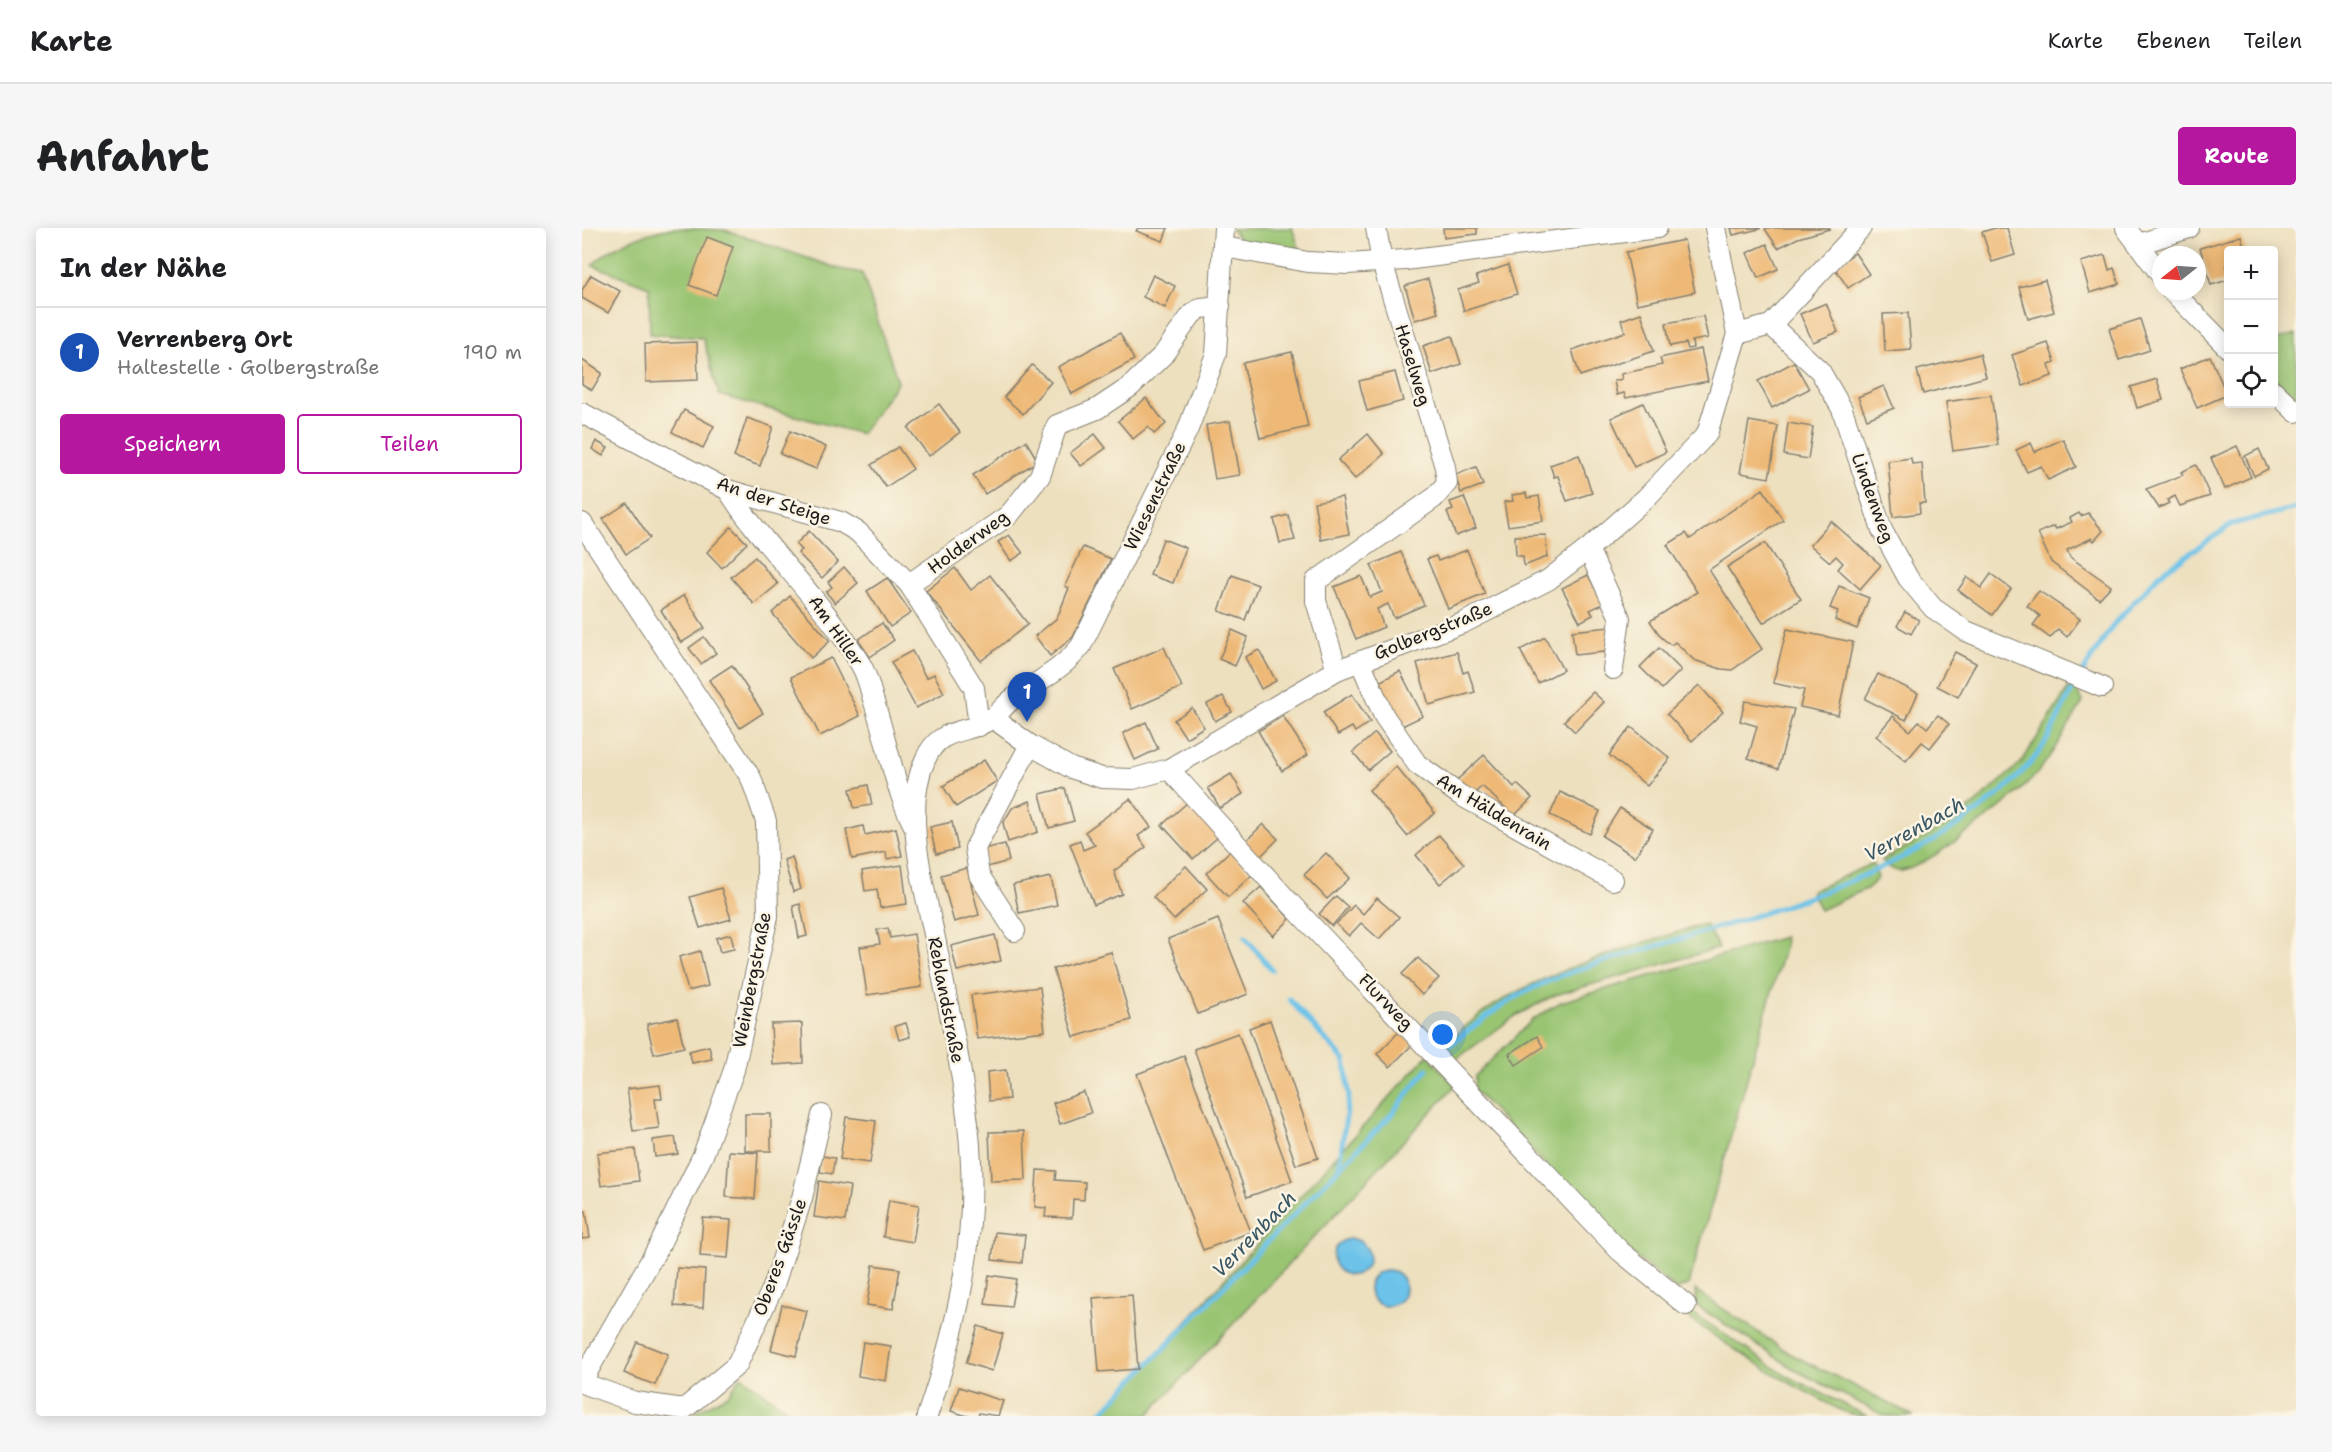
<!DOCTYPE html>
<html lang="de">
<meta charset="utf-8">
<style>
:root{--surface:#fff;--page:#f6f6f6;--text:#202124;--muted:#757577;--line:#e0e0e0;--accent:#b5179e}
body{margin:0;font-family:"Shantell Sans",sans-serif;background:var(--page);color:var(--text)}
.controls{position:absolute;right:18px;top:18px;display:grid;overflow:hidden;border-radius:6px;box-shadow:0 3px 15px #0003}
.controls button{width:54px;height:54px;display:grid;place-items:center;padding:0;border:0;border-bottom:2px solid var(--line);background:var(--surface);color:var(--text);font:30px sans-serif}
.compass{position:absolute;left:1570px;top:18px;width:54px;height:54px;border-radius:50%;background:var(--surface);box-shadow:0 3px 15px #0003;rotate:253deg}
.you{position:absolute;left:861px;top:807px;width:21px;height:21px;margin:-15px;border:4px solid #fff;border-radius:50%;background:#1a73e8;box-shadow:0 0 0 9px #1a73e833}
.badge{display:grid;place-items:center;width:39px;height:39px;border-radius:50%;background:var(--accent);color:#fff;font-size:20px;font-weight:700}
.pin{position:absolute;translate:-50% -50px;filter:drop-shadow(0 2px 3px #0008)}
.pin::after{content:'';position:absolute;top:32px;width:21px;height:18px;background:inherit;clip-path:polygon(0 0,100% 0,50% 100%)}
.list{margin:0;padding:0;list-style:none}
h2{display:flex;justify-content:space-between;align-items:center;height:78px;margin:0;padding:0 24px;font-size:26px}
h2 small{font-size:20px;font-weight:400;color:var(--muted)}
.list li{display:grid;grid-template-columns:39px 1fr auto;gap:18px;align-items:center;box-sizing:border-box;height:90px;padding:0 24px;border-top:2px solid var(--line)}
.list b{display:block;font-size:22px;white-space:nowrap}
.list p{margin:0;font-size:20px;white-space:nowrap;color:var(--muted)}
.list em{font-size:20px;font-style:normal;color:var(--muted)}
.actions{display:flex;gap:12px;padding:18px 24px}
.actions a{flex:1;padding:14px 0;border:2px solid var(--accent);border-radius:6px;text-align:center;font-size:21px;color:var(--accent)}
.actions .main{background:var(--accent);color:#fff}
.icon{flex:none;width:33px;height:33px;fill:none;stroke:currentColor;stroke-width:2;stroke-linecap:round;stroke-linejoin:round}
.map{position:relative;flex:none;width:1714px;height:1188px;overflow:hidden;border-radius:6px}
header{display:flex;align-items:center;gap:36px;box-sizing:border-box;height:84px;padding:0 30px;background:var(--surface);border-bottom:2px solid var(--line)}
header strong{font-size:28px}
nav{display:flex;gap:33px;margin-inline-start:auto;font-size:21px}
.intro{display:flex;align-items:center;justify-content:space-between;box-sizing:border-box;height:144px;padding:0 36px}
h1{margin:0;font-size:42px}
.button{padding:15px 27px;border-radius:6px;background:var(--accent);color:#fff;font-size:21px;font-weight:700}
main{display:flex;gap:36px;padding:0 36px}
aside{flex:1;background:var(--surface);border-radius:6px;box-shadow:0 3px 15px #0003}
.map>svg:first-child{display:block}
</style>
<header>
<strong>Karte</strong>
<nav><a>Karte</a><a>Ebenen</a><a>Teilen</a></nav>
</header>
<div class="intro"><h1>Anfahrt</h1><a class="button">Route</a></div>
<main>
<aside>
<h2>In der Nähe<small></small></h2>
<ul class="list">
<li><span class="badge" style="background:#1a4fb4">1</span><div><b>Verrenberg Ort</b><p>Haltestelle · Golbergstraße</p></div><em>190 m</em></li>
</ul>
<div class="actions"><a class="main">Speichern</a><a>Teilen</a></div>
</aside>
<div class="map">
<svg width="1714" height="1188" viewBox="0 0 1714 1188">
<rect width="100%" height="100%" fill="#fcf5e5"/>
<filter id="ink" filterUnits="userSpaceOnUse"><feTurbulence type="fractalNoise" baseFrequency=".0167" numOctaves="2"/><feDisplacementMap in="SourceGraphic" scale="12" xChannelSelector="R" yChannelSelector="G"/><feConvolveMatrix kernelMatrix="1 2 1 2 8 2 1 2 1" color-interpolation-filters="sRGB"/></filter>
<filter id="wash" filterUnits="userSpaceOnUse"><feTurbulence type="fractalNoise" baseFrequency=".008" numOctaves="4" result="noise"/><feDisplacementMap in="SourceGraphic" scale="24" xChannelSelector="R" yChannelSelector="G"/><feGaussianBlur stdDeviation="1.35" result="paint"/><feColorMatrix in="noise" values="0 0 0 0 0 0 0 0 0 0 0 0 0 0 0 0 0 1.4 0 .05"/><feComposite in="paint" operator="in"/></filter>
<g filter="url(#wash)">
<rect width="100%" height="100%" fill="#ede0bf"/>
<g fill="#99c472" stroke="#5a7047" stroke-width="1.5">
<path d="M90 0 143 2 258 41 280 45 316 154 279 206 137 167 121 110 68 106 67 59 10 37C34 15 59 6 90 0Z"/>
<polygon points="710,0 719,25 660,15 649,1"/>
<polygon points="1714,106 1714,171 1692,149 1692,112"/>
<path d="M1490 455 1501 474C1485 499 1470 529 1450 551 1432 571 1344 640 1319 643 1311 644 1305 637 1300 632L1376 591 1439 535Z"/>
<polygon points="1291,635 1296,650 1286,660 1238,682 1229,663"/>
<path d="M1123 696 1137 720 973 767 935 787 870 834 857 822C871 810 884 797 899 786 960 742 1052 718 1123 696Z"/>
<polygon points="1202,709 1203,717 1107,1056 1095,1062 1047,1024 892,862 893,848 950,792 979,774"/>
<polygon points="846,827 873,858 565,1188 519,1188"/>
<path d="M1045 1035 1100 1078 1205 1148 1285 1188C1265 1188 1251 1178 1234 1169 1163 1133 1099 1085 1035 1037Z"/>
<polygon points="1113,1062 1209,1126 1332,1188 1303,1188 1215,1143 1115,1078"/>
<polygon points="159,1148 214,1188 118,1188 113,1184 146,1167"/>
</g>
<g fill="#6cc2e9" stroke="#446f82" stroke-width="1.5">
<circle cx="769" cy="1029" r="18"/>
<circle cx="805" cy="1060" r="18"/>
</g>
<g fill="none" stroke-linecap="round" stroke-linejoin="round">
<g stroke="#6cc2e9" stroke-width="5">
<polyline points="1500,445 1531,397 1578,346 1650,296 1714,280"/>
<polyline points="663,709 690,742"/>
<polyline points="707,771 763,833 767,868 757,938"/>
<path d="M865 819C889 800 913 781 939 766 983 742 1037 729 1085 715 1206 679 1366 632 1451 532 1470 509 1480 479 1495 453"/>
<polyline points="516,1188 809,887 845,841"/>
</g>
</g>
<g id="blocks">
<g fill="#eeb977">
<polygon points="556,0 586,0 581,13 554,3"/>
<polygon points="861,0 895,0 895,6 862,10"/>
<polygon points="1149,0 1178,0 1178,1 1151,7"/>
<polygon points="1185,0 1248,0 1248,1 1216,10 1196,20 1183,1"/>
<polygon points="1413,0 1425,0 1433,27 1410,34 1400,4"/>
<polygon points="1659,8 1663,22 1646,22 1646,36 1644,37 1646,52 1629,57 1618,20"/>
<polygon points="125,9 151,19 134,67 107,57"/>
<polygon points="1102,12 1113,64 1055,76 1044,24"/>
<polygon points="1185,16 1196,41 1176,50 1165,25"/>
<polygon points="1273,25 1287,46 1266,60 1252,39"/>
<polygon points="1523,27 1527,42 1532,40 1537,56 1508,65 1499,34"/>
<polygon points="926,37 935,66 882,83 876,62 897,55 894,48"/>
<polygon points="9,47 38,63 26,85 0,70 0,62"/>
<polygon points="571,47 593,58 583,80 561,69"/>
<polygon points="846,51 856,85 833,92 823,58"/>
<polygon points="1463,52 1472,84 1446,91 1437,59"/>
<polygon points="1244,75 1256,104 1231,114 1218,86"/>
<polygon points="1059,85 1072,123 998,148 990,122 1043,104 1039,92"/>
<polygon points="1326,85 1329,121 1303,123 1301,86"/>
<polygon points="1121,88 1126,110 1110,113 1111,120 1106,121 1104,115 1088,118 1084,95"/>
<polygon points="1558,91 1568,122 1537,132 1527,101"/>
<polygon points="538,105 552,132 490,166 476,139"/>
<polygon points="870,108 879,136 850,146 841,118"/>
<polygon points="115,114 116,152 64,154 63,116"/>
<polygon points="1466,115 1473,134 1467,136 1470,148 1441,158 1430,127"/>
<polygon points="1119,121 1126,153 1044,170 1042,165 1035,167 1032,153 1040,151 1039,146 1080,137 1078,130"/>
<polygon points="710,124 726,199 678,210 661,135"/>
<polygon points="1398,126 1404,149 1341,166 1335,142"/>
<polygon points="1628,128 1645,167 1615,180 1598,141"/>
<polygon points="0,132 20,145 10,162 0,156"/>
<polygon points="1212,134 1227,161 1190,180 1176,153"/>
<polygon points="450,137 469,154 441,186 422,169"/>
<polygon points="813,144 821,173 785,183 777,153"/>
<polygon points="1575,151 1581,172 1555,180 1549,159"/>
<polygon points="1302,158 1312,180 1285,191 1276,169"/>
<polygon points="1409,167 1416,217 1371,223 1364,174"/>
<polygon points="564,170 584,196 572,206 566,199 551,211 536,193"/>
<polygon points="1061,175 1084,224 1052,239 1029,190"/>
<polygon points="357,176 378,204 347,228 326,200"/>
<polygon points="102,182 132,198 121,220 90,204"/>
<polygon points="165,190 191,199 178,238 152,229"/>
<polygon points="648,193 658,247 633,251 624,197"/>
<polygon points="1167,193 1196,198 1187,250 1158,245"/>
<polygon points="1206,195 1231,199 1226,231 1202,227"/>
<polygon points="208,203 244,219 234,241 198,226"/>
<polygon points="513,206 524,220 499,238 488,225"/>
<polygon points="786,206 802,226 773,251 756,232"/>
<polygon points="1481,211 1494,239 1466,252 1459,238 1445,244 1434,222 1449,215 1453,224"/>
<polygon points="14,213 26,220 21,228 10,221"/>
<polygon points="444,213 456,233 403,266 391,247"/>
<polygon points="1655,218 1669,249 1643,261 1629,230"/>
<polygon points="316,219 331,241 304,259 289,237"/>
<polygon points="1677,221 1686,241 1672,248 1663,228"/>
<polygon points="997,227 1010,265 985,273 976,248 972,249 968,237"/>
<polygon points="1329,230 1330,236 1340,235 1343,275 1337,275 1338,285 1311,289 1306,233"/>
<polygon points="1614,237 1628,268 1598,278 1593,268 1585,272 1587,275 1577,280 1564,261 1601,247 1599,244"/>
<polygon points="894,239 901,257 879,265 873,247"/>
<polygon points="1181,261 1201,292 1127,342 1180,421 1150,442 1139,441 1112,432 1093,414 1089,417 1079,409 1068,393 1115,364 1085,317 1104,305 1108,311"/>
<polygon points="944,265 945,270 957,268 961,293 926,298 922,274 931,273 930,267"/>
<polygon points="760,269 767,306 739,312 732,274"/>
<polygon points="882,269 894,300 874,308 865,284 871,282 868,274"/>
<polygon points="45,275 68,310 44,326 21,291"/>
<polygon points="1497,285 1499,288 1506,285 1521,303 1512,313 1510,310 1485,322 1488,329 1529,358 1517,371 1469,334 1456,305 1472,298 1474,301 1490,294 1488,290"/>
<polygon points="706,287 713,312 698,315 692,291"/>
<polygon points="1249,293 1299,337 1278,361 1256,341 1261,335 1254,328 1248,334 1228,317"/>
<polygon points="149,299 165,315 140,340 125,324"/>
<polygon points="227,303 256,334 240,350 216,325 220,322 214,316"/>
<polygon points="427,307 441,325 429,333 416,314"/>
<polygon points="964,307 965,329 942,338 941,328 934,328 933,308"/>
<polygon points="581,311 604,320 591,355 568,347"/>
<polygon points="1183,315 1219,371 1181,395 1145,339"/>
<polygon points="501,319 529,331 491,409 468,428 453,408 475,390 487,360 483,358"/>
<polygon points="885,322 903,366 866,381 845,331 854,328 856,333"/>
<polygon points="819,324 842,377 812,390 806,376 795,381 802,399 774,411 752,359 779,348 788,369 800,364 789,337"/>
<polygon points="173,329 196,356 172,376 149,349"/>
<polygon points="262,339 276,355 253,375 244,364 250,359 246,354"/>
<polygon points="373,340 389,362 408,347 446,396 399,433 344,363"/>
<polygon points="1409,346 1429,361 1410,387 1376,362 1385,349 1399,360"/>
<polygon points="650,347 676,357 663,392 637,383"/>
<polygon points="1006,347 1021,376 1008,382 1011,387 998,394 980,360"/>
<polygon points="305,350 329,385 308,399 285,363"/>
<polygon points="1257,358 1287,370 1275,401 1253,392 1256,383 1248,380"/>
<polygon points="1457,363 1498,391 1485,409 1476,401 1468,410 1451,397 1458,388 1445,378"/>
<polygon points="102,367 123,400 99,415 79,382"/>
<polygon points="208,368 248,413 229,430 190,385"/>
<polygon points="1323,384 1337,392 1329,406 1315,398"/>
<polygon points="300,395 312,412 288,429 276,412"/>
<polygon points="1028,399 1031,423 993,427 990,403"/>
<polygon points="1205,401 1271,414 1256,487 1218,479 1222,462 1191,455"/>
<polygon points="650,402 666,409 653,438 637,431"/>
<polygon points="122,409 134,425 119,436 107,420"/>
<polygon points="963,409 981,442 956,455 938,422"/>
<polygon points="582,419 600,459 550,481 532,441"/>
<polygon points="1077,420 1099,442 1080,461 1058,439"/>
<polygon points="677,422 694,453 679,461 663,429"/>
<polygon points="330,423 344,450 352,446 362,465 334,480 309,434"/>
<polygon points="875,424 881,445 886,443 893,464 847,477 835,435"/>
<polygon points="1373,424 1394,435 1376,469 1355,458"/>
<polygon points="249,430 278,488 238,508 209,449"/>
<polygon points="150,437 181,485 158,500 127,452"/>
<polygon points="818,443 841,488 818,499 795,455"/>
<polygon points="1296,446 1336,465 1324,492 1283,471"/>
<polygon points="1117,457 1141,484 1110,513 1085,486"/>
<polygon points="1011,464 1022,474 993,504 982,493"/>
<polygon points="770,466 788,494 773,504 770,499 756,507 741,484"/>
<polygon points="641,468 650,484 633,493 625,476"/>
<polygon points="1163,473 1212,481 1196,541 1166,530 1175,498 1158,493"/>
<polygon points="610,480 622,499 604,510 592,492"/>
<polygon points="1356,487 1367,496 1348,520 1340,514 1324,533 1294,508 1311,488 1328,503 1337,493 1345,500"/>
<polygon points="701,488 726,527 700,543 676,503"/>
<polygon points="564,494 576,521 553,532 541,505"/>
<polygon points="1049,499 1088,530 1065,558 1027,527"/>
<polygon points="793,505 808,523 786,542 771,524"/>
<polygon points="902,527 932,559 935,556 950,570 932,588 900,558 890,568 875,552"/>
<polygon points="402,532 415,553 374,579 361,558"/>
<polygon points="814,539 853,585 825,608 787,562"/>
<polygon points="649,546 661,566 638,580 626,560"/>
<polygon points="286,557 290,577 272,580 268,561"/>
<polygon points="483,560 492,593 467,600 458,566"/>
<polygon points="978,564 1018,583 1008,606 968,587"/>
<polygon points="548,571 569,599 556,608 564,619 532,643 540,666 512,677 488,616 498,612 501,622 513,617 503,604"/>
<polygon points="448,573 456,604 426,614 421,595 430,580"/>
<polygon points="606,574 637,608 611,631 580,597"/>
<polygon points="1038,580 1071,601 1053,629 1020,608"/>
<polygon points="370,594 376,621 354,626 348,599"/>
<polygon points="681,596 696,611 678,629 663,614"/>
<polygon points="281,598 283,607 314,600 320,628 305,631 304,624 270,631 264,602"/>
<polygon points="857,607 882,636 858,656 834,627"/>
<polygon points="423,616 427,633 405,639 401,621"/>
<polygon points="648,623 670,647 646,669 624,645"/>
<polygon points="744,625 768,650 745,671 722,647"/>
<polygon points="210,629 219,661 211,664 202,632"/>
<polygon points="320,637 325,676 298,680 295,661 283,663 280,643"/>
<polygon points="604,638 625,661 592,692 571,669"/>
<polygon points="385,640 397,687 372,694 359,647"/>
<polygon points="469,649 475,677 437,685 431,657"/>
<polygon points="679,659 708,691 691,708 661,675"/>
<polygon points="139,660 149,691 118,700 108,669"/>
<polygon points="754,668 766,679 750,698 737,686"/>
<polygon points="795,670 817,689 797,711 779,695 767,708 754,696 772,677 781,686"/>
<polygon points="218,676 225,708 217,710 211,678"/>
<polygon points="636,691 666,766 616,786 586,711"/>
<polygon points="306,700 308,710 332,706 340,759 285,767 278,719 298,716 295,702"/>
<polygon points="149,706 152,721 138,724 134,710"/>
<polygon points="413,707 419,733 375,743 369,718"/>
<polygon points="118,723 126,758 106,763 97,729"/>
<polygon points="529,724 549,792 492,809 471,741"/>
<polygon points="836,730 857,750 840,767 820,746"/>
<polygon points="458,759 463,803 395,811 389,767"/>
<polygon points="95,790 102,819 72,826 65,796"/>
<polygon points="688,792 736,930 714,937 667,800"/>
<polygon points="220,795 221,835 191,837 189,796"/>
<polygon points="324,795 328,809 317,812 313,798"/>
<polygon points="818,803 831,816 808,839 795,826"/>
<polygon points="656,805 710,953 665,969 612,821"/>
<polygon points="955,808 961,819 934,837 927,826"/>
<polygon points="127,818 130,831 110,835 107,823"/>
<polygon points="602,828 669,1004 621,1022 555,846"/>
<polygon points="424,842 427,871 407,873 405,844"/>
<polygon points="78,857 80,871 73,871 77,900 51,903 45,861"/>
<polygon points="502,864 509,885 478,896 471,875"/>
<rect x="163" y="886" width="26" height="37"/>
<polygon points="264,889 294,893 288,935 258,931"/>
<polygon points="442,903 444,952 409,953 407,904"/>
<polygon points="93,909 96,926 73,929 71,912"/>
<polygon points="53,921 57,953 19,958 15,925"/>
<polygon points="147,923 176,925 173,971 144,969"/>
<polygon points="240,928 253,930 250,946 238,944"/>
<polygon points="455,942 474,943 473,952 503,954 502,972 491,971 490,990 463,989 464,980 453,979"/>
<polygon points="237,953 268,958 263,993 232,989"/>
<polygon points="307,972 337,977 331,1014 301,1009"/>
<polygon points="0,983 4,983 8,1010 0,1011"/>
<polygon points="121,990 149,992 146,1030 118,1028"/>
<polygon points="413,1004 443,1007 440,1035 410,1032"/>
<polygon points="291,1037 318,1041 311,1081 285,1077"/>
<polygon points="95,1040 123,1042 121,1080 92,1078"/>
<polygon points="407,1047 434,1051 429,1079 403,1076"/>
<polygon points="550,1067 556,1141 517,1144 511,1070"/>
<polygon points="200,1077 225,1083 214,1128 189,1122"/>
<polygon points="396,1098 421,1106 410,1143 384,1135"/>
<polygon points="55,1114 86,1126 73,1157 42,1145"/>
<polygon points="281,1114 309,1118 304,1153 276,1148"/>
<polygon points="377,1159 421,1173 416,1188 397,1185 396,1188 385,1188 369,1183"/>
</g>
</g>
</g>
<g filter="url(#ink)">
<use href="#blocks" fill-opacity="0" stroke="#847e6e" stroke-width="1.5"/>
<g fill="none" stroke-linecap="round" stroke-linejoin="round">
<g stroke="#847e6e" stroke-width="22">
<g id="minor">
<polyline points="1544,0 1579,47"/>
<polyline points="1557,16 1607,0"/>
<polyline points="642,19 726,34 766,36 823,32 1075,0"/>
<polyline points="1590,63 1646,120"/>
<polyline points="1189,97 1238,143 1260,181 1300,302 1326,350 1351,380 1384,403 1520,459"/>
<polyline points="1155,106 1189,97 1279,0"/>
<polyline points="1692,163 1714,184"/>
<polyline points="0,185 146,262 259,294 276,304 327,356 392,460 397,498"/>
<path d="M146 262C185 324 242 373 279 437 285 447 288 460 291 471 305 513 312 559 332 598"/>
<polyline points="0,295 169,550 184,593 186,688 152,842 121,927 78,1016 0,1153"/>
<polyline points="1006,321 1038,390 1031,441"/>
<polyline points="327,356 427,287 458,248 475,197 515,181 548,159 581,127 610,86 619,80 638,78"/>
<polyline points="778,433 802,488 835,536 878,567 1031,652"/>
<polyline points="755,442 734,373 734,353 852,270 865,255 863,239 800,34 794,0"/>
<polyline points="411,490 448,517 489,540 520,550 551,551 587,541 755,442 881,395 966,352 1006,321 1064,270 1125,206 1155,106 1133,0"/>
<polyline points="587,541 707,674 1038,1023 1104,1077"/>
<polyline points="433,703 397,647 393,620 448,517"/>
<polyline points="0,1155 53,1174 102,1181 155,1137 192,1057 220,970 240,887"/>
<path d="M345 1188C373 1106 393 1022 389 935 386 863 368 790 355 720 344 665 319 586 343 532 358 497 383 508 409 491 417 486 423 476 432 470 456 453 481 441 499 418L606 201 634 126 642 0"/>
</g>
</g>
<use href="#minor" stroke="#fff" stroke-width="20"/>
</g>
</g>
<g text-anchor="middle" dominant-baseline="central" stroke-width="5" stroke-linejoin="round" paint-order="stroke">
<g font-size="18" fill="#1c1c1c" stroke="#fcf5e5">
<text transform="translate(831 137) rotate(73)">Haselweg</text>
<text transform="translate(573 268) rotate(-64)">Wiesenstraße</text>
<text transform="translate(1291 270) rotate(70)">Lindenweg</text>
<text transform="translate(192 273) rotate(18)">An der Steige</text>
<text transform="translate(386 314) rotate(-36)">Holderweg</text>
<text transform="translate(254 403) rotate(55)">Am Hiller</text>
<text transform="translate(851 403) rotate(-22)">Golbergstraße</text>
<text transform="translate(912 584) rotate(31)">Am Häldenrain</text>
<text transform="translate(170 752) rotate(-79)">Weinbergstraße</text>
<text transform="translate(364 772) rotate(79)">Reblandstraße</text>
<text transform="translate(804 774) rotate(46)">Flurweg</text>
<text transform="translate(198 1029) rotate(-70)">Oberes Gässle</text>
</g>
<g font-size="20" font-style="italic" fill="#385664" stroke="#fcf5e5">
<text transform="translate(1332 601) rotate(-29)">Verrenbach</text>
<text transform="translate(672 1006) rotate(-46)">Verrenbach</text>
</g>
</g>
</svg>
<div class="controls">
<button>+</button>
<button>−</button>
<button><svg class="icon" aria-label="locate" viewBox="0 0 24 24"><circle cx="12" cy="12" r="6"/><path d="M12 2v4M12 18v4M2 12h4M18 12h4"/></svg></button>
</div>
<svg class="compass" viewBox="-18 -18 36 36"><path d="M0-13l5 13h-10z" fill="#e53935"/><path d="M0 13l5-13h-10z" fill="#757577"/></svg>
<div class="you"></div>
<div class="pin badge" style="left:445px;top:494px;background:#1a4fb4">1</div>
</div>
</main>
